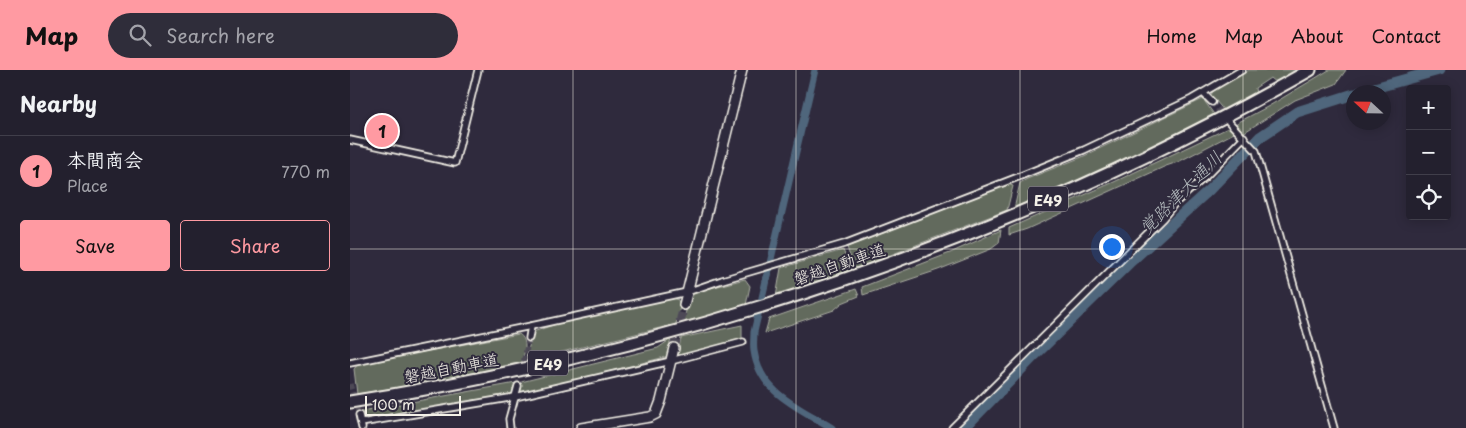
<!DOCTYPE html>
<meta charset="utf-8">
<style>
:root{--surface:#23202e;--page:#2f2d3a;--text:#f1f3f6;--muted:#a3a3aa;--line:#403e4a;--accent:#ff9aa2}
body{margin:0;font-family:"Playpen Sans","Klee One",sans-serif;background:var(--page);color:var(--text)}
.controls{position:absolute;right:15px;top:15px;display:grid;overflow:hidden;border-radius:5px;box-shadow:0 2px 12px #0003}
.controls button{width:45px;height:45px;display:grid;place-items:center;padding:0;border:0;border-bottom:1px solid var(--line);background:var(--surface);color:var(--text);font:25px sans-serif}
.compass{position:absolute;left:996px;top:15px;width:45px;height:45px;border-radius:50%;background:var(--surface);box-shadow:0 2px 12px #0003;rotate:292deg}
.scale{position:absolute;left:15px;bottom:12px;width:96px;box-sizing:border-box;padding-left:5px;border:2px solid #f4f1e8;border-top:0;font-size:14px;line-height:18px;white-space:nowrap;color:#f4f1e8;-webkit-text-stroke:4px #2f2a3d;paint-order:stroke}
.you{position:absolute;left:761px;top:176px;width:18px;height:18px;margin:-12px;border:4px solid #fff;border-radius:50%;background:#1a73e8;box-shadow:0 0 0 8px #1a73e833}
.badge{display:grid;place-items:center;width:32px;height:32px;border-radius:50%;background:var(--accent);color:#111;font-size:16px;font-weight:700}
.pin{position:absolute;translate:-50% -50%;border:2px solid #fff;box-shadow:0 1px 5px #0006}
.list{margin:0;padding:0;list-style:none}
h2{display:flex;justify-content:space-between;align-items:center;height:65px;margin:0;padding:0 20px;font-size:21px}
h2 small{font-size:16px;font-weight:400;color:var(--muted)}
.list li{display:grid;grid-template-columns:32px 1fr auto;gap:15px;align-items:center;box-sizing:border-box;height:70px;padding:0 20px;border-top:1px solid var(--line)}
.list b{display:block;font-size:19px;white-space:nowrap}
.list p{margin:0;font-size:16px;white-space:nowrap;color:var(--muted)}
.list em{font-size:16px;font-style:normal;color:var(--muted)}
.actions{display:flex;gap:10px;padding:15px 20px}
.actions a{flex:1;padding:11px 0;border:1px solid var(--accent);border-radius:5px;text-align:center;font-size:18px;color:var(--accent)}
.actions .main{background:var(--accent);color:#111}
.icon{flex:none;width:28px;height:28px;fill:none;stroke:currentColor;stroke-width:2;stroke-linecap:round;stroke-linejoin:round}
.map{position:relative;flex:none;width:1116px;height:358px;overflow:hidden}
header{display:flex;align-items:center;gap:30px;box-sizing:border-box;height:70px;padding:0 25px;background:var(--accent);color:#111}
header strong{font-size:24px}
nav{display:flex;gap:28px;margin-inline-start:auto;font-size:18px}
.search{width:350px;height:45px;background:var(--page);display:flex;align-items:center;gap:12px;box-sizing:border-box;padding:0 18px;border-radius:28px;color:var(--muted);font-size:19px}
main{display:flex}
aside{flex:1;background:var(--surface)}
.map>svg:first-child{display:block}
</style>
<header>
<strong>Map</strong>
<div class="search"><svg class="icon" aria-label="search" viewBox="0 0 24 24"><circle cx="10" cy="10" r="6"/><path d="M15 15l6 6"/></svg>Search here</div>
<nav><a>Home</a><a>Map</a><a>About</a><a>Contact</a></nav>
</header>
<main>
<aside>
<h2>Nearby<small></small></h2>
<ul class="list">
<li><span class="badge">1</span><div><b>本間商会</b><p>Place</p></div><em>770 m</em></li>
</ul>
<div class="actions"><a class="main">Save</a><a>Share</a></div>
</aside>
<div class="map">
<svg width="1116" height="358" viewBox="0 0 1116 358">
<rect width="100%" height="100%" fill="#2f2a3d"/>
<filter id="ink" filterUnits="userSpaceOnUse"><feTurbulence type="fractalNoise" baseFrequency=".02" numOctaves="2"/><feDisplacementMap in="SourceGraphic" scale="10" xChannelSelector="R" yChannelSelector="G"/><feConvolveMatrix kernelMatrix="1 2 1 2 8 2 1 2 1" color-interpolation-filters="sRGB"/></filter>
<g filter="url(#ink)">
<g fill="#626a5d" stroke="#abaea2">
<polygon points="899,0 950,0 927,14 920,8 905,18 906,24 875,42 861,25 863,21"/>
<polygon points="979,0 996,0 986,14 945,30 893,63 885,54 919,36"/>
<polygon points="853,29 866,47 709,120 664,139 670,113 677,109 732,87"/>
<polygon points="880,57 884,63 828,92 816,96 677,159 659,165 659,158 764,112"/>
<polygon points="658,114 663,116 657,140 504,199 497,177"/>
<polygon points="651,160 649,173 641,179 588,200 513,225 512,217 600,183"/>
<polygon points="493,180 502,203 426,227 431,198"/>
<polygon points="395,209 400,216 396,235 385,240 333,252 341,223"/>
<polygon points="506,219 509,226 492,233 484,240 415,263 419,249"/>
<polygon points="324,228 328,230 330,236 326,254 175,291 183,262 206,254"/>
<polygon points="392,255 392,270 327,288 331,268"/>
<path d="M169 264C179 271 174 282 172 292L86 311 7 324 4 299 8 294Z"/>
<polygon points="321,269 317,286 315,287 167,325 171,312 308,278"/>
<polygon points="166,313 163,326 13,350 12,341"/>
</g>
<g fill="none" stroke-linecap="round" stroke-linejoin="round">
<path stroke="#50667b" stroke-width="7" d="M465 0 404 262C404 268 403 275 404 281 410 324 451 338 482 358"/>
<g stroke="#50667b" stroke-width="11">
<polyline points="1010,22 1089,0"/>
<polyline points="614,358 685,285 779,193 859,120 910,67 947,42 1004,24"/>
</g>
<g stroke="#4d4857" stroke-width="5.5" stroke-dasharray="5.5 3" stroke-linecap="butt">
<polyline points="862,32 874,47"/>
<polyline points="0,314 9,345"/>
<polyline points="168,316 179,268"/>
</g>
<polyline stroke="#4d4857" stroke-width="9" stroke-dasharray="9 4.5" stroke-linecap="butt" points="324,278 334,235"/>
<g stroke="#f4f1e8" stroke-width="9">
<g id="street">
<polyline points="853,23 862,32"/>
<polyline points="879,52 906,81 984,358"/>
<polyline points="0,70 105,93 128,0"/>
<polyline points="179,268 181,256"/>
<polyline points="0,293 181,256 337,222 372,210 494,174 668,107 734,80 842,29 892,0"/>
<polyline points="9,345 12,358"/>
<polyline points="11,353 165,327 321,291 393,272"/>
<polyline points="160,358 159,349 168,316"/>
<polyline points="602,358 813,148 825,133 855,107 894,67"/>
</g>
</g>
<g stroke="#f4f1e8" stroke-width="12">
<g id="secondary">
<polyline points="334,235 392,0"/>
<polyline points="231,358 300,347 306,344 311,331 324,278"/>
</g>
</g>
<g stroke="#f4f1e8" stroke-width="15">
<path id="highway" d="M0 332C335 279 665 168 960 0"/>
</g>
<use href="#street" stroke="#2f2a3d" stroke-width="5.5"/>
<use href="#secondary" stroke="#2f2a3d" stroke-width="9"/>
<use href="#highway" stroke="#2f2a3d" stroke-width="11"/>
</g>
</g>
<path fill="none" stroke="#f4f1e8" stroke-width="1" stroke-opacity="0.55" d="M223 0V358M446 0V358M670 0V358M893 0V358M0 179H1116"/>
<g text-anchor="middle" dominant-baseline="central" stroke-width="4" stroke-linejoin="round" paint-order="stroke">
<g fill="#2f2a3d" stroke="#b9b5b5" stroke-width="1">
<rect x="678" y="116.5" width="40" height="25" rx="4"/>
<rect x="178" y="280.5" width="40" height="25" rx="4"/>
</g>
<g font-size="15" font-weight="bold" fill="#f4f1e8">
<text x="698" y="129">E49</text>
<text x="198" y="293">E49</text>
</g>
<g font-size="16" fill="#f4f1e8" stroke="#2f2a3d">
<text transform="translate(489 193) rotate(-19)">磐越自動車道</text>
<text transform="translate(101 297) rotate(-11)">磐越自動車道</text>
</g>
<g font-size="18" font-style="italic" fill="#b2b9bc" stroke="#2f2a3d">
<text transform="translate(830 122) rotate(-45)">覚路津大通川</text>
</g>
</g>
</svg>
<div class="controls">
<button>+</button>
<button>−</button>
<button><svg class="icon" aria-label="locate" viewBox="0 0 24 24"><circle cx="12" cy="12" r="6"/><path d="M12 2v4M12 18v4M2 12h4M18 12h4"/></svg></button>
</div>
<svg class="compass" viewBox="-18 -18 36 36"><path d="M0-13l5 13h-10z" fill="#e53935"/><path d="M0 13l5-13h-10z" fill="#a3a3aa"/></svg>
<div class="scale">100 m</div>
<div class="you"></div>
<div class="pin badge" style="left:32px;top:61px">1</div>
</div>
</main>
